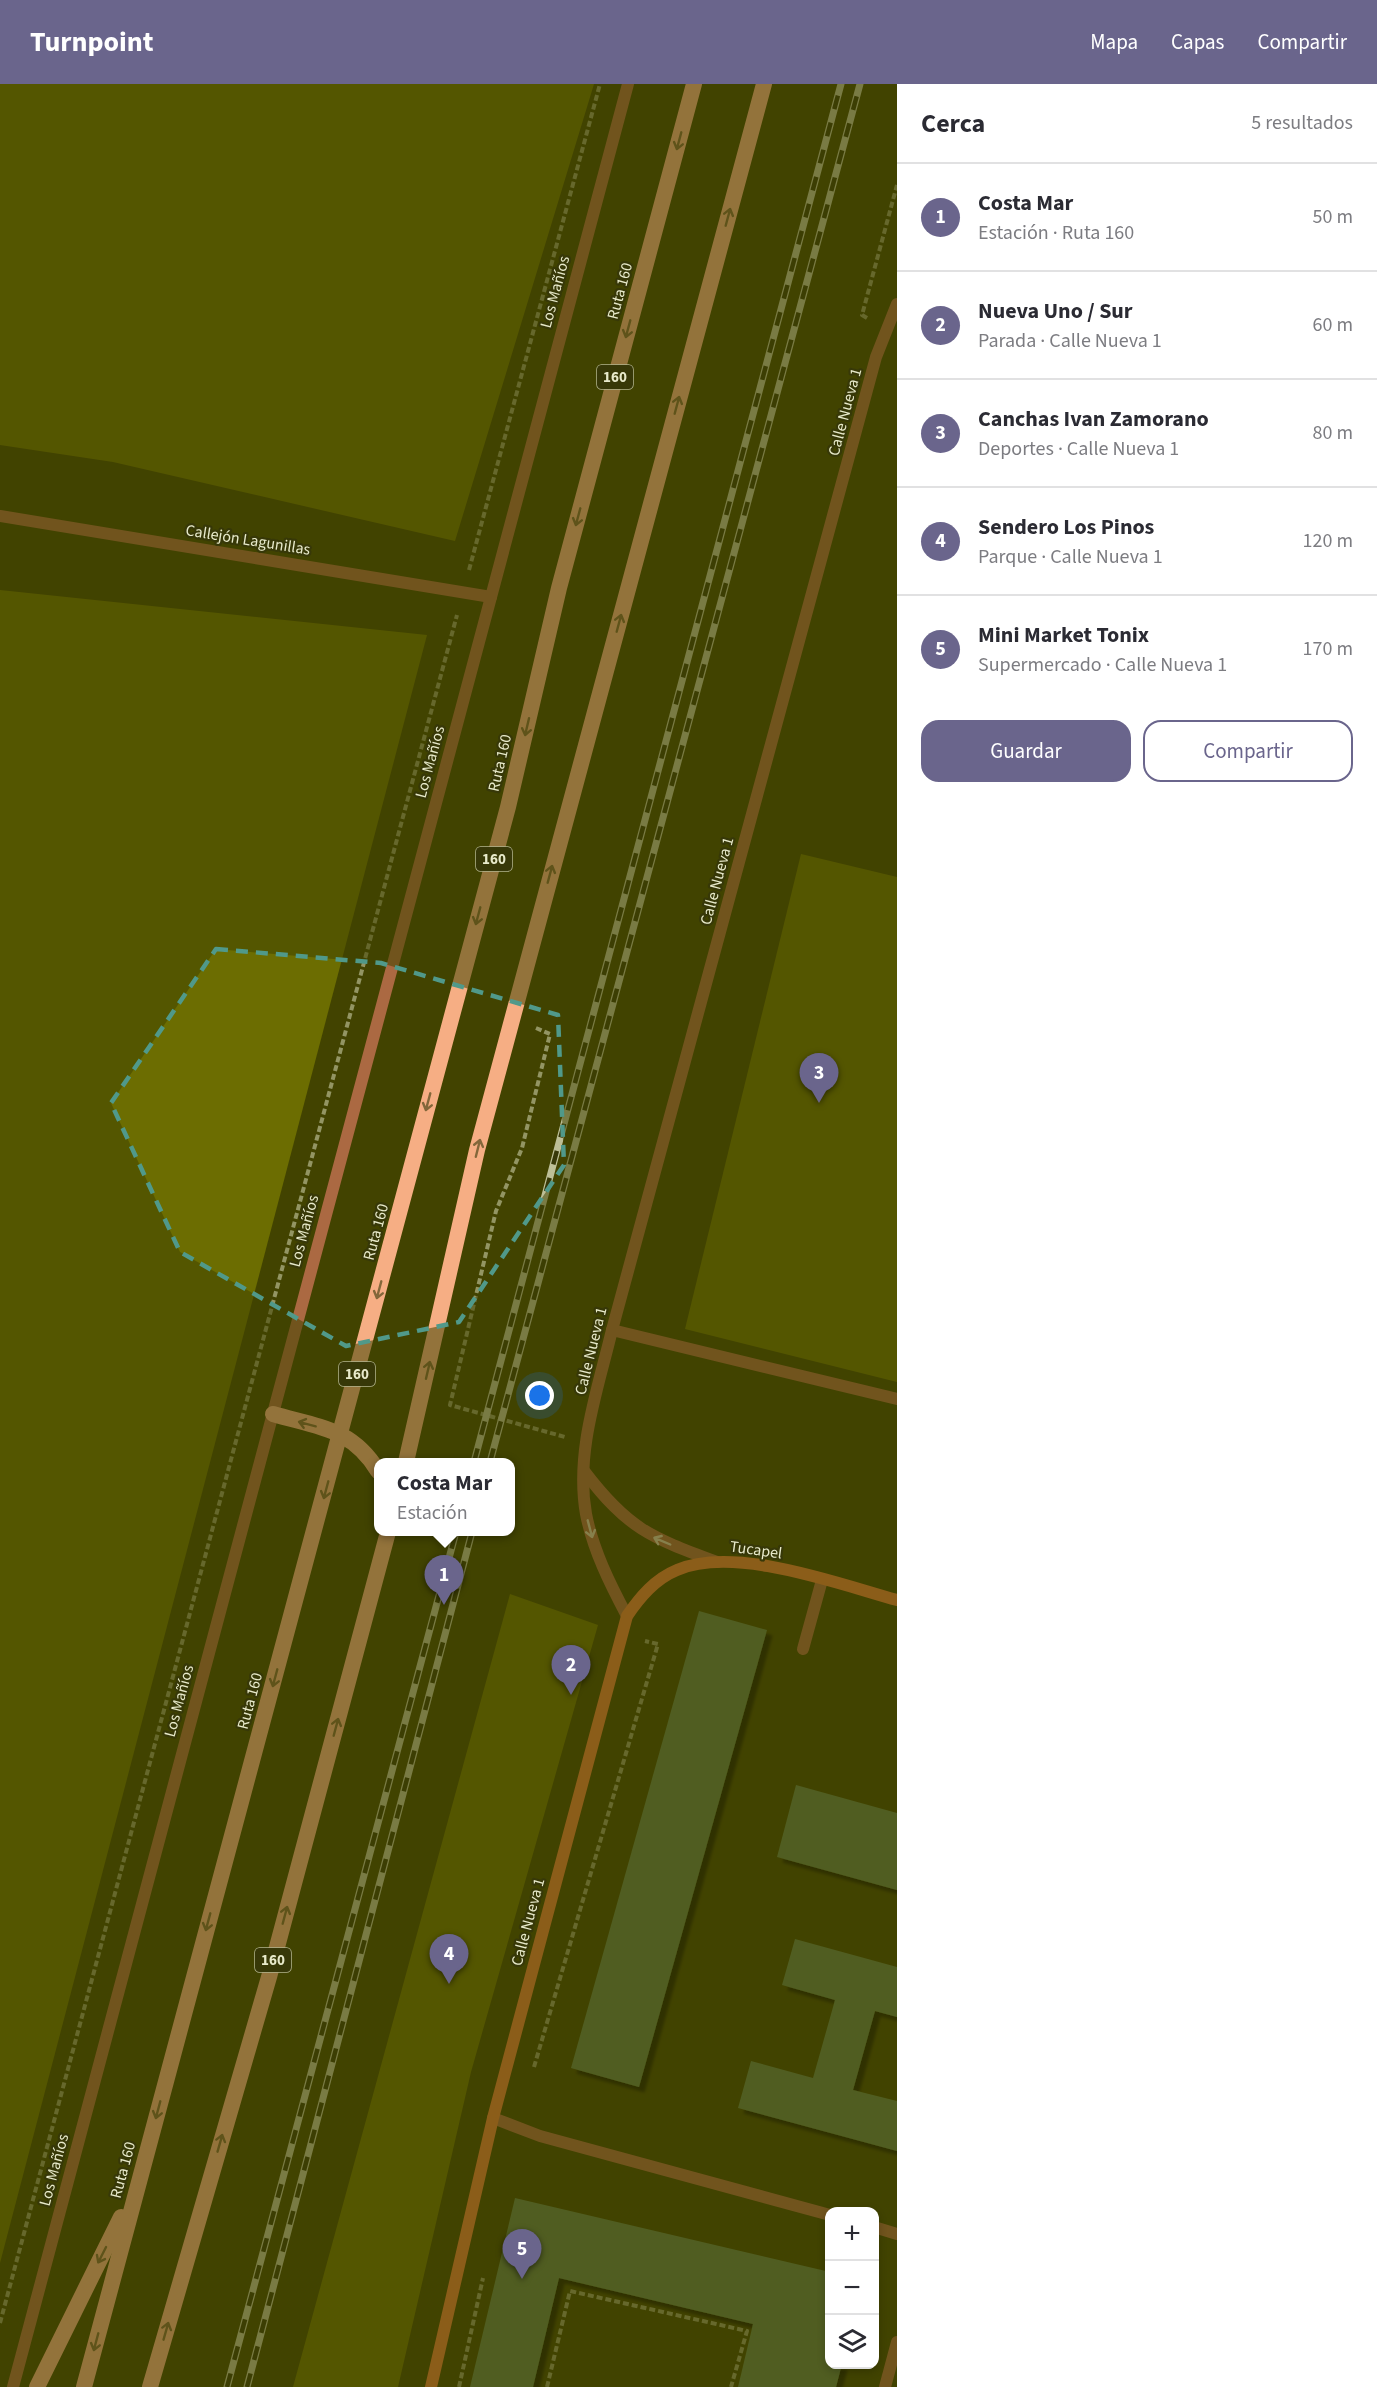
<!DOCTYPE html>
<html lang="es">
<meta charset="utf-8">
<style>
:root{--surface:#fff;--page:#f7f7f7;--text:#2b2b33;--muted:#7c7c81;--line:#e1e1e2;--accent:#6a658c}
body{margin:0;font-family:"Source Sans 3",sans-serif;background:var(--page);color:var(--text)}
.controls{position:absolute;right:18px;bottom:18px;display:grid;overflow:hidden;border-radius:12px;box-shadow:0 3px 9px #0003}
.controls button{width:54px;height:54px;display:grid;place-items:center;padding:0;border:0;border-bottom:2px solid var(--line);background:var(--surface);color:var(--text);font:30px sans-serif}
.you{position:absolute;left:540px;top:1312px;width:21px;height:21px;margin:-15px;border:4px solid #fff;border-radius:50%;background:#1a73e8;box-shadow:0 0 0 9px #1a73e833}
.badge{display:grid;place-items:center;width:39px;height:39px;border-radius:50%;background:var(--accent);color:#fff;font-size:20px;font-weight:700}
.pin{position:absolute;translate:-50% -50px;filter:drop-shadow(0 2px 3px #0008)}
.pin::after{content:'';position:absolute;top:32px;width:21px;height:18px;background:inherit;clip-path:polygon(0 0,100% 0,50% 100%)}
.popup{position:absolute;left:374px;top:1374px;width:141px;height:78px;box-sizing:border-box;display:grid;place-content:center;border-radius:12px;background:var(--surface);filter:drop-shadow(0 2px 4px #0005);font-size:20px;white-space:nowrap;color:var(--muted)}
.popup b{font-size:22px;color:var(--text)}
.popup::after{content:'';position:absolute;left:50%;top:100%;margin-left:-12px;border:12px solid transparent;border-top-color:var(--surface)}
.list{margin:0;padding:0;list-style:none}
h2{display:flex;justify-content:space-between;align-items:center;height:78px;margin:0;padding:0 24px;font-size:26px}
h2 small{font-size:20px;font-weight:400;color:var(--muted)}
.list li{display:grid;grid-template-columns:39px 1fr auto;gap:18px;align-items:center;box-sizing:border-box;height:108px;padding:0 24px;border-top:2px solid var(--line)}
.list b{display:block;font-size:22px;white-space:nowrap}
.list p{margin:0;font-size:20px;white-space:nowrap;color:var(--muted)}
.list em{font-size:20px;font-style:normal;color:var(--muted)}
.actions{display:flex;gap:12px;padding:18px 24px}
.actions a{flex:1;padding:14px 0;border:2px solid var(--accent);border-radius:18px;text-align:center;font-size:21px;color:var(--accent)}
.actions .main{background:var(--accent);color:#fff}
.icon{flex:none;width:33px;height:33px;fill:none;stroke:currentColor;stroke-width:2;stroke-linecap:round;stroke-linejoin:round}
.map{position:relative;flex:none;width:897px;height:2303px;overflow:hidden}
header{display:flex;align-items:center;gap:36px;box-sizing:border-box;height:84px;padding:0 30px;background:var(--accent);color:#fff}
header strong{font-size:28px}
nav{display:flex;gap:33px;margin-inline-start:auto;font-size:21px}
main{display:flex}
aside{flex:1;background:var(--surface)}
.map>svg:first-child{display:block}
</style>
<header>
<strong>Turnpoint</strong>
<nav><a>Mapa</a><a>Capas</a><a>Compartir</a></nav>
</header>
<main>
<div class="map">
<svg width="897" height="2303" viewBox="0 0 897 2303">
<defs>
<filter id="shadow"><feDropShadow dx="5.5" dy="5.5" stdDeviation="1.5" flood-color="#0009"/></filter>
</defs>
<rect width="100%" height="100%" fill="#424300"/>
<g fill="#6c6d01">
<polygon points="0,0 594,0 455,457 113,378 0,361"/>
<polygon points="0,506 427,551 0,2179"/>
<polygon points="801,770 897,793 897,1298 685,1245"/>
<polygon points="510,1510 598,1541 471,1988 398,2303 293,2303"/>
</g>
<g fill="#627d49" filter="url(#shadow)">
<polygon points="699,1527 767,1546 639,2003 571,1984"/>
<polygon points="796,1701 897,1729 897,1806 777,1773"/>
<polygon points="795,1855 897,1883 897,1933 875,1927 853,2006 897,2017 897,2067 738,2024 751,1977 813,1994 835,1916 782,1901"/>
<polygon points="515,2114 830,2188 830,2280 842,2280 836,2303 738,2303 753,2240 559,2194 533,2303 470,2303"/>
</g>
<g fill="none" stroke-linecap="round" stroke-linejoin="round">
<g stroke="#939563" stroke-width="4" stroke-dasharray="6 3" stroke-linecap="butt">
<polyline points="867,234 862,231 897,101"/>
<polyline points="469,486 600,0"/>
<polyline points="536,944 550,950 522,1064 496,1127 450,1321 565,1353"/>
<polyline points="534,1983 658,1560 645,1557"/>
<polyline points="0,2239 457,531"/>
<polyline points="459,2303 483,2194"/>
<polyline points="547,2303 570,2207 747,2247 731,2303"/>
</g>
<g stroke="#ab6942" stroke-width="12">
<polyline points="612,1246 897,1315"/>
<polyline points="803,1565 822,1496"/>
<polyline points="493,2034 540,2052 830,2131"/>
<polyline points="874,2143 897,2150"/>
<polyline points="885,2303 897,2258"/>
</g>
<g stroke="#ab6942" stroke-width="12">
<polyline points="0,432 491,513"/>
<polyline points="13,2303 628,0"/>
</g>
<g stroke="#ab6942" stroke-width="12">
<path d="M584 1387C628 1445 650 1453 717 1478"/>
<path d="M627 1532C610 1500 593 1466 586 1430 575 1368 598 1305 612 1246L876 273 897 220"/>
</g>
<path stroke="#e57c39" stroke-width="12" d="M431 2303 493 2034 627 1532C640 1513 655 1495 677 1486 734 1461 839 1500 897 1516"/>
<g stroke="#f6ae84" stroke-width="16">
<path d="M273 1330C318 1343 352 1344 378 1387"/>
<polyline points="406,1378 477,1066 764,0"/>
<polyline points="37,2303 121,2133"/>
<polyline points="84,2303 508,723 559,504 694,0"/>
<polyline points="150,2303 269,1893 388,1448"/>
</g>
<g stroke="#bdbf97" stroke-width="7">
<g id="rail">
<polyline points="474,1378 841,0"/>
<polyline points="490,1378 860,0"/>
<polyline points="227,2303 456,1448"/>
<polyline points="247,2303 472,1448"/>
</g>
</g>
<use href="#rail" stroke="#373808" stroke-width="4.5" stroke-dasharray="14" stroke-linecap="butt"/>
</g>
<defs><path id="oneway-shaft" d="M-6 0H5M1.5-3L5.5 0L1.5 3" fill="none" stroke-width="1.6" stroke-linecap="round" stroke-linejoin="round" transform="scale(1.5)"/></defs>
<g stroke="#83673a">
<use href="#oneway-shaft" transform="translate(679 57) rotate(105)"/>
<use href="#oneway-shaft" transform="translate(728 133) rotate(-75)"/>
<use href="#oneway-shaft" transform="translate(628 245) rotate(105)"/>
<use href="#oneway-shaft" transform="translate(677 321) rotate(-75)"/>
<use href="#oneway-shaft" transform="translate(578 433) rotate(105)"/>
<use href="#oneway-shaft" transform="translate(619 539) rotate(-75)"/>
<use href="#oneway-shaft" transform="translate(527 643) rotate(103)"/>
<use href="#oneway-shaft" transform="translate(550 790) rotate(-75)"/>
<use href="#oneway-shaft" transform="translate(478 832) rotate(105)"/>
<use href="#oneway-shaft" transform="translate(428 1018) rotate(105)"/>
<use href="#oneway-shaft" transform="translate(478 1064) rotate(-76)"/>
<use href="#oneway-shaft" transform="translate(379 1206) rotate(105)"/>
<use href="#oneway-shaft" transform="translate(428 1286) rotate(-77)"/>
<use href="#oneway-shaft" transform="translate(307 1340) rotate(-165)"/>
<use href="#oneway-shaft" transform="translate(326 1406) rotate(105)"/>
<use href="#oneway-shaft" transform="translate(275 1594) rotate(105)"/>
<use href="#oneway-shaft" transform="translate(336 1643) rotate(-75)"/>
<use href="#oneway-shaft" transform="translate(285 1831) rotate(-75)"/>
<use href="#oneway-shaft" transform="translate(208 1838) rotate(105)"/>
<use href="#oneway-shaft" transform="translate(158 2026) rotate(105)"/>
<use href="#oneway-shaft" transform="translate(220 2059) rotate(-74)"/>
<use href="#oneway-shaft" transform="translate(102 2171) rotate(117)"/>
<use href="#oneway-shaft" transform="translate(166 2247) rotate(-74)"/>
<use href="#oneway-shaft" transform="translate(96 2258) rotate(105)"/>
</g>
<g stroke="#d9caa9">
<use href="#oneway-shaft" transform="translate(590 1445) rotate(75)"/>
<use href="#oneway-shaft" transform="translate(662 1457) rotate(-157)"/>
</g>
<path d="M0 0H897V2303H0ZM216 865 381 879 558 931 564 1081 459 1238 346 1262 180 1168 111 1019Z" fill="#424300" fill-opacity=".55" fill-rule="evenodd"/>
<path fill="none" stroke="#50998a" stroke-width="4.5" stroke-dasharray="12 8" stroke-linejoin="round" d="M216 865 381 879 558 931 564 1081 459 1238 346 1262 180 1168 111 1019Z"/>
<g text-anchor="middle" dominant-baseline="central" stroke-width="4.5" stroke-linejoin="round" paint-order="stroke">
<g fill="#373808" stroke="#b3b590" stroke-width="1.5">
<rect x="597" y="281" width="36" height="24" rx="4.5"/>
<rect x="476" y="763" width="36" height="24" rx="4.5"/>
<rect x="339" y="1278" width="36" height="24" rx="4.5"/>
<rect x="255" y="1864" width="36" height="24" rx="4.5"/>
</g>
<g font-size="15" font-weight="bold" fill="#e8eacb">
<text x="615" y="293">160</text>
<text x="494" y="775">160</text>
<text x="357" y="1290">160</text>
<text x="273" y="1876">160</text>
</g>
<g font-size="16" fill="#e8eacb" stroke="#373808">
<text transform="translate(620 207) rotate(-75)">Ruta 160</text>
<text transform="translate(555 208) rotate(-75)">Los Mañíos</text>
<text transform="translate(845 328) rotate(-75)">Calle Nueva 1</text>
<text transform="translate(248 456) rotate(9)">Callejón Lagunillas</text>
<text transform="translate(430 678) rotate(-75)">Los Mañíos</text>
<text transform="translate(500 679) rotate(-77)">Ruta 160</text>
<text transform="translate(717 797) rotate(-75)">Calle Nueva 1</text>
<text transform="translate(304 1147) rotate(-75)">Los Mañíos</text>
<text transform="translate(376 1148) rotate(-75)">Ruta 160</text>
<text transform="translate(591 1267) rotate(-76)">Calle Nueva 1</text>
<text transform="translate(756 1466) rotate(8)">Tucapel</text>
<text transform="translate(179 1617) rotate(-75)">Los Mañíos</text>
<text transform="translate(250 1617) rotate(-75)">Ruta 160</text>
<text transform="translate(528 1838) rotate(-75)">Calle Nueva 1</text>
<text transform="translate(54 2086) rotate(-75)">Los Mañíos</text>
<text transform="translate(123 2086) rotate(-75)">Ruta 160</text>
</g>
</g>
</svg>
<div class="controls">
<button>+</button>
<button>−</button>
<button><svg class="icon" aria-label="layers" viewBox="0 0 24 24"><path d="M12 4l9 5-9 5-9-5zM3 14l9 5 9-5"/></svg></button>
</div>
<div class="you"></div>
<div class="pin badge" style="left:444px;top:1521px">1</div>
<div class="popup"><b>Costa Mar</b>Estación</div>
<div class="pin badge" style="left:571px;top:1611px">2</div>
<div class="pin badge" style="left:819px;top:1019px">3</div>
<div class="pin badge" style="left:449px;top:1900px">4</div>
<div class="pin badge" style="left:522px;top:2195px">5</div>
</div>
<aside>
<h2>Cerca<small>5 resultados</small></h2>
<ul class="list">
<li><span class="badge">1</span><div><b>Costa Mar</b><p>Estación · Ruta 160</p></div><em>50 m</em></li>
<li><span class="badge">2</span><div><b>Nueva Uno / Sur</b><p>Parada · Calle Nueva 1</p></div><em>60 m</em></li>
<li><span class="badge">3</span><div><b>Canchas Ivan Zamorano</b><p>Deportes · Calle Nueva 1</p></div><em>80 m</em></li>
<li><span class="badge">4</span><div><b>Sendero Los Pinos</b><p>Parque · Calle Nueva 1</p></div><em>120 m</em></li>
<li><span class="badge">5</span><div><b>Mini Market Tonix</b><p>Supermercado · Calle Nueva 1</p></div><em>170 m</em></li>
</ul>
<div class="actions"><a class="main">Guardar</a><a>Compartir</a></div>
</aside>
</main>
